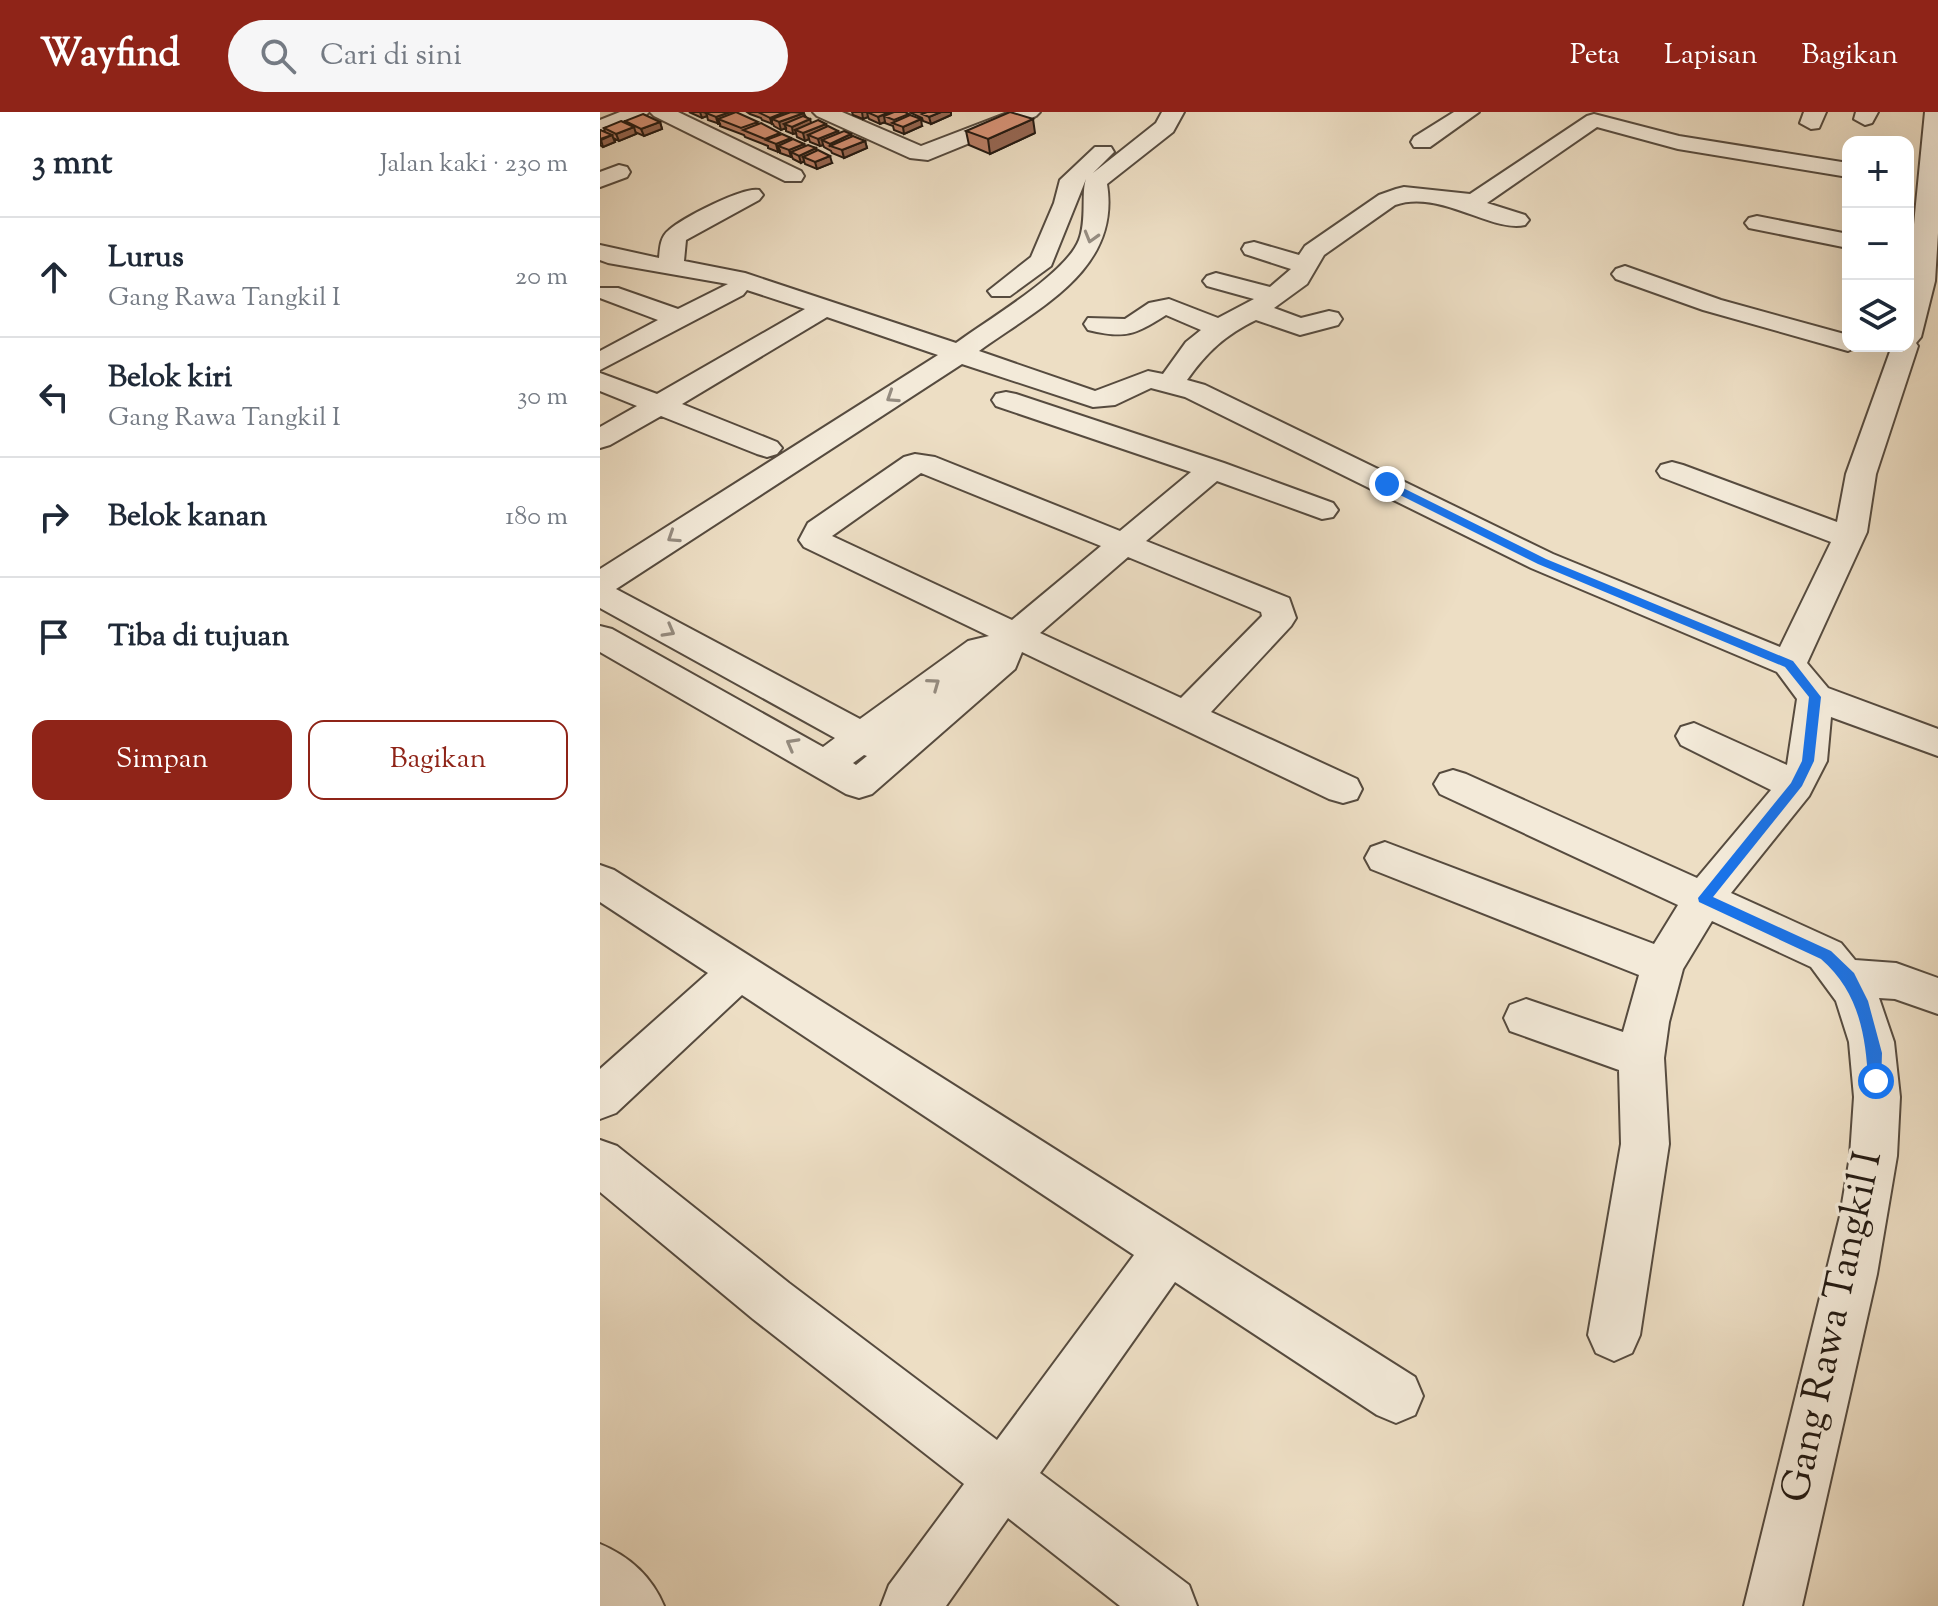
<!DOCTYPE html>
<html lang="id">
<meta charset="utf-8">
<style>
:root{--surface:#fff;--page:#f6f6f7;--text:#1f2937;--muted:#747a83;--line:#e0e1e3;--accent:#8f2418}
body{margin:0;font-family:"Sorts Mill Goudy",serif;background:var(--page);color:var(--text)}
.controls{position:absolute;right:24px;top:24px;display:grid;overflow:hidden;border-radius:16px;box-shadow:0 8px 32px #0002}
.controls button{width:72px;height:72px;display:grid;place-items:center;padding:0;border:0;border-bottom:2px solid var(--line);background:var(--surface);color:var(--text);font:40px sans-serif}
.stop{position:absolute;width:24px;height:24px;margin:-18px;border:6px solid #1a73e8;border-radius:50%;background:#fff}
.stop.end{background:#1a73e8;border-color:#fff;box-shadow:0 2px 8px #0008}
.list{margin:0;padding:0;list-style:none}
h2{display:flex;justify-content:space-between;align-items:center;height:104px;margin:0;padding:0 32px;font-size:34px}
h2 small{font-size:26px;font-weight:400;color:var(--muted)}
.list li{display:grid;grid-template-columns:52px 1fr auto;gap:24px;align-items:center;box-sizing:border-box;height:120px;padding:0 32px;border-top:2px solid var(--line)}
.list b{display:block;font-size:30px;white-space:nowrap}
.list p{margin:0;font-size:26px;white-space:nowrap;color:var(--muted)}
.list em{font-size:26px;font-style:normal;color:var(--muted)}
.actions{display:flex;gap:16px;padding:24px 32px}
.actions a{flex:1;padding:18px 0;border:2px solid var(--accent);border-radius:16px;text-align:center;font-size:28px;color:var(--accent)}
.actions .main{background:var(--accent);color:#fff}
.icon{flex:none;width:44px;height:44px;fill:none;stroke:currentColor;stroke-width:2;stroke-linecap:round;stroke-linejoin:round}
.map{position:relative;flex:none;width:1338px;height:1494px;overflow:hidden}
header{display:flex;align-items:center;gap:48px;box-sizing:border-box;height:112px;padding:0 40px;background:var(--accent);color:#fff}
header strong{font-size:38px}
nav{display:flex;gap:44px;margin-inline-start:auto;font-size:28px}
.search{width:560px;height:72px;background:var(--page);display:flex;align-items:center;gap:20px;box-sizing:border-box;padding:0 28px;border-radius:44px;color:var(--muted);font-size:30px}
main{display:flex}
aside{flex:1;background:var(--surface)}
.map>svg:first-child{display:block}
</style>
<header>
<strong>Wayfind</strong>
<div class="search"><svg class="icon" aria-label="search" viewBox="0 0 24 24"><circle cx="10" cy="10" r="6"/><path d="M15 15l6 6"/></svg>Cari di sini</div>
<nav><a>Peta</a><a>Lapisan</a><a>Bagikan</a></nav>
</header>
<main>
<aside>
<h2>3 mnt<small>Jalan kaki · 230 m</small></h2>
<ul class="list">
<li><svg class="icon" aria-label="ahead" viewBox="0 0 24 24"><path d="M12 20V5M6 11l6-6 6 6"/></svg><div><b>Lurus</b><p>Gang Rawa Tangkil I</p></div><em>20 m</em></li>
<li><svg class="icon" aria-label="left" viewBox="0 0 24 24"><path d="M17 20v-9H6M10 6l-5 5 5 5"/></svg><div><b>Belok kiri</b><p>Gang Rawa Tangkil I</p></div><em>30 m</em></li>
<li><svg class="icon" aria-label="right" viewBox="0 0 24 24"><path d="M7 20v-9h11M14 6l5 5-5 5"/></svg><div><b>Belok kanan</b></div><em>180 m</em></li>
<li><svg class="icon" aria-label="arrive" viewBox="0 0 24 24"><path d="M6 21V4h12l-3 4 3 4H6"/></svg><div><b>Tiba di tujuan</b></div></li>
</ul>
<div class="actions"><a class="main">Simpan</a><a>Bagikan</a></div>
</aside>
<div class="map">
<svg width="1338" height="1494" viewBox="0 0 1338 1494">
<rect width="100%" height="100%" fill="#eddec4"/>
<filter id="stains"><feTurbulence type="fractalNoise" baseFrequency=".0025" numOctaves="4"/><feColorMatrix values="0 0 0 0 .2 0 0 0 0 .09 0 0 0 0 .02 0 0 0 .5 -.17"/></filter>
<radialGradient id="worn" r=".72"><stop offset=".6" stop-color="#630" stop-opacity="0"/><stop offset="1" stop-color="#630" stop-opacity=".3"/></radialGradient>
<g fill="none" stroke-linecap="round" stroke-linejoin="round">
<g stroke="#564b3f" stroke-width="4">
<g id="minor">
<polygon points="20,0 49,0 45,4 0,22 0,8"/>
<polygon points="50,0 78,0 201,59 204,64 201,69 185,69 54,4"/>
<polygon points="213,0 242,0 321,34 410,0 440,0 436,4 328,48 310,46 217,4"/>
<path d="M562 0H584L573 20 507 72C521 158 438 196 379 239L495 279 548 259 563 262 586 230 601 218 566 203C534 223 526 227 488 218L484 212 488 206 525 207 549 191 569 187 618 206 654 187 607 174 603 169 607 164 616 161 670 175 691 157 645 142 642 137 645 132 654 130 699 143 705 134 779 83 796 77 804 75 870 82 987 4 994 2 1079 24 1248 51V65L1078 37 997 15 887 91 925 103 929 108 925 113C892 121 840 77 795 93L724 143 707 172 674 196 701 206 729 199 738 201 742 207 738 213 700 223 656 208C625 223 607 240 587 268L605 273 953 442 1180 535 1231 430 1061 365 1057 359 1061 353 1072 350 1083 353 1237 410 1246 362 1292 234H1308V174L1325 0H1338V121L1335 169 1321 225 1316 231 1318 234 1276 362 1267 420 1207 551 1228 576 1338 617V644L1231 605 1227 649 1209 684 1131 781 1241 831 1255 848 1296 851 1338 866V902L1295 887 1279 886 1294 930 1300 985 1297 1044 1277 1162 1202 1494H1144L1240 1104 1250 1044 1254 985 1249 930 1236 889 1211 855 1112 809 1083 857 1069 910 1064 946 1069 1032 1040 1223 1032 1241 1014 1249 996 1241 988 1223 1021 1032 1019 958 910 919 904 906 910 893 926 887 1023 920 1039 863 771 757 765 746 771 735 785 730 1054 832 1078 793 840 682 834 672 840 662 853 658 866 662 1097 766 1171 678 1081 633 1076 624 1081 615 1094 611 1187 653 1197 587 1177 560 931 456 585 285 551 276 515 293 493 295 362 252 16 477 260 607 368 529 389 524 204 435 199 428 208 411 304 345 315 342 335 345 520 419 591 360 396 294 392 288 396 282 406 280 416 282 624 351 733 391 738 398 733 405 722 407 617 369 546 429 689 486 696 506 691 514 611 600 757 667 762 677 757 687 743 691 729 687 422 540 415 557 272 682 259 686 246 682 0 540V514L12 517 223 635 235 626 0 496V457L338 243 227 205 82 292 177 330 182 336 177 342 167 345 157 342 61 304 10 333 0 336V315L37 294 0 279V261L57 282 205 197 147 178 143 183 0 258V239L58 208 0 186V176H18L78 197 128 172 8 151 0 148V133L59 146C60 136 60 125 69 118 82 106 144 74 159 78L163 83 159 88 86 128 84 149 145 161 356 231C387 208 466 162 479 128 487 108 481 82 486 67L451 154 410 184H392L388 179 431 145 454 91 460 68 495 35H511L514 40 493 61 556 11ZM321 361 501 434 412 508 232 424ZM528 445 661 500 662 504 581 586 440 521ZM264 643 267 644 256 653 253 651Z"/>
<polygon points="854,0 879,0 830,35 814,35 811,30 814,25"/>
<polygon points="1204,0 1226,0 1219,16 1211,17 1200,11"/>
<polygon points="1256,0 1278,0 1272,11 1265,13 1254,7"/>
<polygon points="19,53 27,55 30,60 27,65 0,75 0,60"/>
<polygon points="1157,104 1248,122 1248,136 1149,116 1145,111 1149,106"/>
<polygon points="1025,154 1121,188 1248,223 1248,234 1259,234 1248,239 1103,198 1016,167 1012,162 1016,157"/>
<polygon points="0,753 14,758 815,1265 823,1284 815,1303 796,1311 777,1303 575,1170 440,1361 589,1473 597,1494 520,1494 408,1406 346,1494 281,1494 289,1473 364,1372 153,1207 0,1080 0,1028 17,1034 189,1171 397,1328 534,1143 142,883 16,1001 0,1007 0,957 108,861 0,790"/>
<path d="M0 1432C29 1444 52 1465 64 1494H0Z"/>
</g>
</g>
<use href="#minor" fill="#f3ead9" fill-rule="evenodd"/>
</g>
<g fill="#ba7f67" stroke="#231a13" stroke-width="2">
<polygon points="89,0 134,0 181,23 191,26 192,28 204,32 205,34 216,36 217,39 232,51 217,57 205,52 204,49 201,51 193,47 192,45 191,45 180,41 180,39 178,40 168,36 168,34 145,25 144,23 120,14 120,12 108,8 107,4 102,6"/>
<polygon points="147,0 202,0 211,11 226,12 227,15 239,21 251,22 252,25 265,29 267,36 244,46 232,41 231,39 224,35 223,33 220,34 210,30 209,27 205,29 197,25 196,21 193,22 186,19 186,16 181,18 174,14 173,12 162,8 161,6 150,2"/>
<polygon points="252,0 305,0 322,14 304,22 294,18 293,14 285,11 285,10 280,12 269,7 268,5 263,7 253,3"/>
<polygon points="310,0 351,0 351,3 331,12 323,9 322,6 311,1"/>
<polygon points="25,9 60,10 62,17 44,24 35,20 36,22 19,29 13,26 15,30 3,35 0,33 0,18 5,20 4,16 25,11"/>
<polygon points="366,19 435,21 390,42 369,33"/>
</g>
<g fill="#976854" stroke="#231a13" stroke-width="2">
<polygon points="100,0 119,0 106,1 107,4 102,6"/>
<polygon points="130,0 134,0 136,5 118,7 120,12 118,12 116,5"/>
<polygon points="185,0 193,0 172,7 172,13 170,6"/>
<polygon points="262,0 281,0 267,0 268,5 263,7"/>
<polygon points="289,0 297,0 284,4 285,10 280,12 278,5"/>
<polygon points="341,0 351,0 351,3 331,12 329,5"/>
<polygon points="204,1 206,8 184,12 186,16 181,18 179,10"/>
<polygon points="210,7 212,14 195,18 196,21 193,22 192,15"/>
<polygon points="321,7 322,14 304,22 303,15"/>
<polygon points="433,7 435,21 390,42 388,27"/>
<polygon points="60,10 62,17 44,24 41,17"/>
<polygon points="226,12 228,19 208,23 209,27 205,29 203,21"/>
<polygon points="34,15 36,22 19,29 16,22"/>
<polygon points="238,19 240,26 222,28 223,33 220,34 218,27"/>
<polygon points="251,22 253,30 230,34 230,32"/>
<polygon points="12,23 15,30 3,35 1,28"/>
<polygon points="191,26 193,33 178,34 180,39 178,40 176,32"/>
<polygon points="265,29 267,36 244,46 242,38"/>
<polygon points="204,32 206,39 191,40 192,45 191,45 189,38"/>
<polygon points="216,36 218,44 203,45 204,49 201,51 199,44"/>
<polygon points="230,44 232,51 217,57 215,50"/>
</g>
<g fill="#d89478" stroke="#231a13" stroke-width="2">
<polygon points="109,0 130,0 116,5 106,1"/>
<polygon points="136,0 158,10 141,16 118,7"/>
<polygon points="162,0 185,0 170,6 160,1"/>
<polygon points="191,0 204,1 179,10 172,7"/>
<polygon points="267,0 289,0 278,5"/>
<polygon points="294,0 305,0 309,2 294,8 284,4"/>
<polygon points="327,0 341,0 329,5 322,2"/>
<polygon points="410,0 433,7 388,27 366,19"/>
<polygon points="43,2 60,10 41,17 25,9"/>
<polygon points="310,3 321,7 303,15 292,11"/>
<polygon points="203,4 210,7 192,15 184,12"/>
<polygon points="218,8 226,12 203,21 195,18"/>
<polygon points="21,9 34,15 16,22 4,16"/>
<polygon points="161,11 180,21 165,27 143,18"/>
<polygon points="228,14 238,19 218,27 208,23"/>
<polygon points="0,18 12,23 0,27"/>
<polygon points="244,19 251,22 230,32 222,28"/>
<polygon points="182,22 191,26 176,32 166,28"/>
<polygon points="253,24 265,29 242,38 230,34"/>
<polygon points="193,27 204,32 189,38 178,34"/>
<polygon points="208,33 216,36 199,44 191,40"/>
<polygon points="218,38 230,44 215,50 203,45"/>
</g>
<defs><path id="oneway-chevron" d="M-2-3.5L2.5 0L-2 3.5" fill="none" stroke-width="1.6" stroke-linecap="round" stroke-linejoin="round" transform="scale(2)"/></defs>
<g stroke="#958c80">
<use href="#oneway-chevron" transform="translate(491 125) rotate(106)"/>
<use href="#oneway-chevron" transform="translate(292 285) rotate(147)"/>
<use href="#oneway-chevron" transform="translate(73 425) rotate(147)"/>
<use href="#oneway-chevron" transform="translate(69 519) rotate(29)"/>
<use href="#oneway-chevron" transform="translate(334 572) rotate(-36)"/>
<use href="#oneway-chevron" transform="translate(192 632) rotate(-151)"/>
</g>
<path fill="#1a73e8" d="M784 370H791L946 447 1193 549 1221 585 1214 649 1202 674 1113 785 1231 839 1254 861 1268 889 1282 941 1281 974 1276 976 1268 969C1266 922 1258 879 1221 847L1099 790 1098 786 1191 671 1202 649 1209 585 1185 555 938 452 784 375Z"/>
<g text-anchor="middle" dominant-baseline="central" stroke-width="7" stroke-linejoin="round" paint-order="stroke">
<g font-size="40" fill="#231a13" stroke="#f3ead9">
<text transform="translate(1234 1215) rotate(-78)">Gang Rawa Tangkil I</text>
</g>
</g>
<rect width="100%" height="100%" filter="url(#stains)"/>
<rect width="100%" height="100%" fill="url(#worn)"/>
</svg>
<div class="controls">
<button>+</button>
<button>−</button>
<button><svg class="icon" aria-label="layers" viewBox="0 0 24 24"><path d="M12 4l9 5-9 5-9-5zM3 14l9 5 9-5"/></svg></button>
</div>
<div class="stop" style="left:1276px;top:969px"></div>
<div class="stop end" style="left:787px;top:372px"></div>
</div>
</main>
